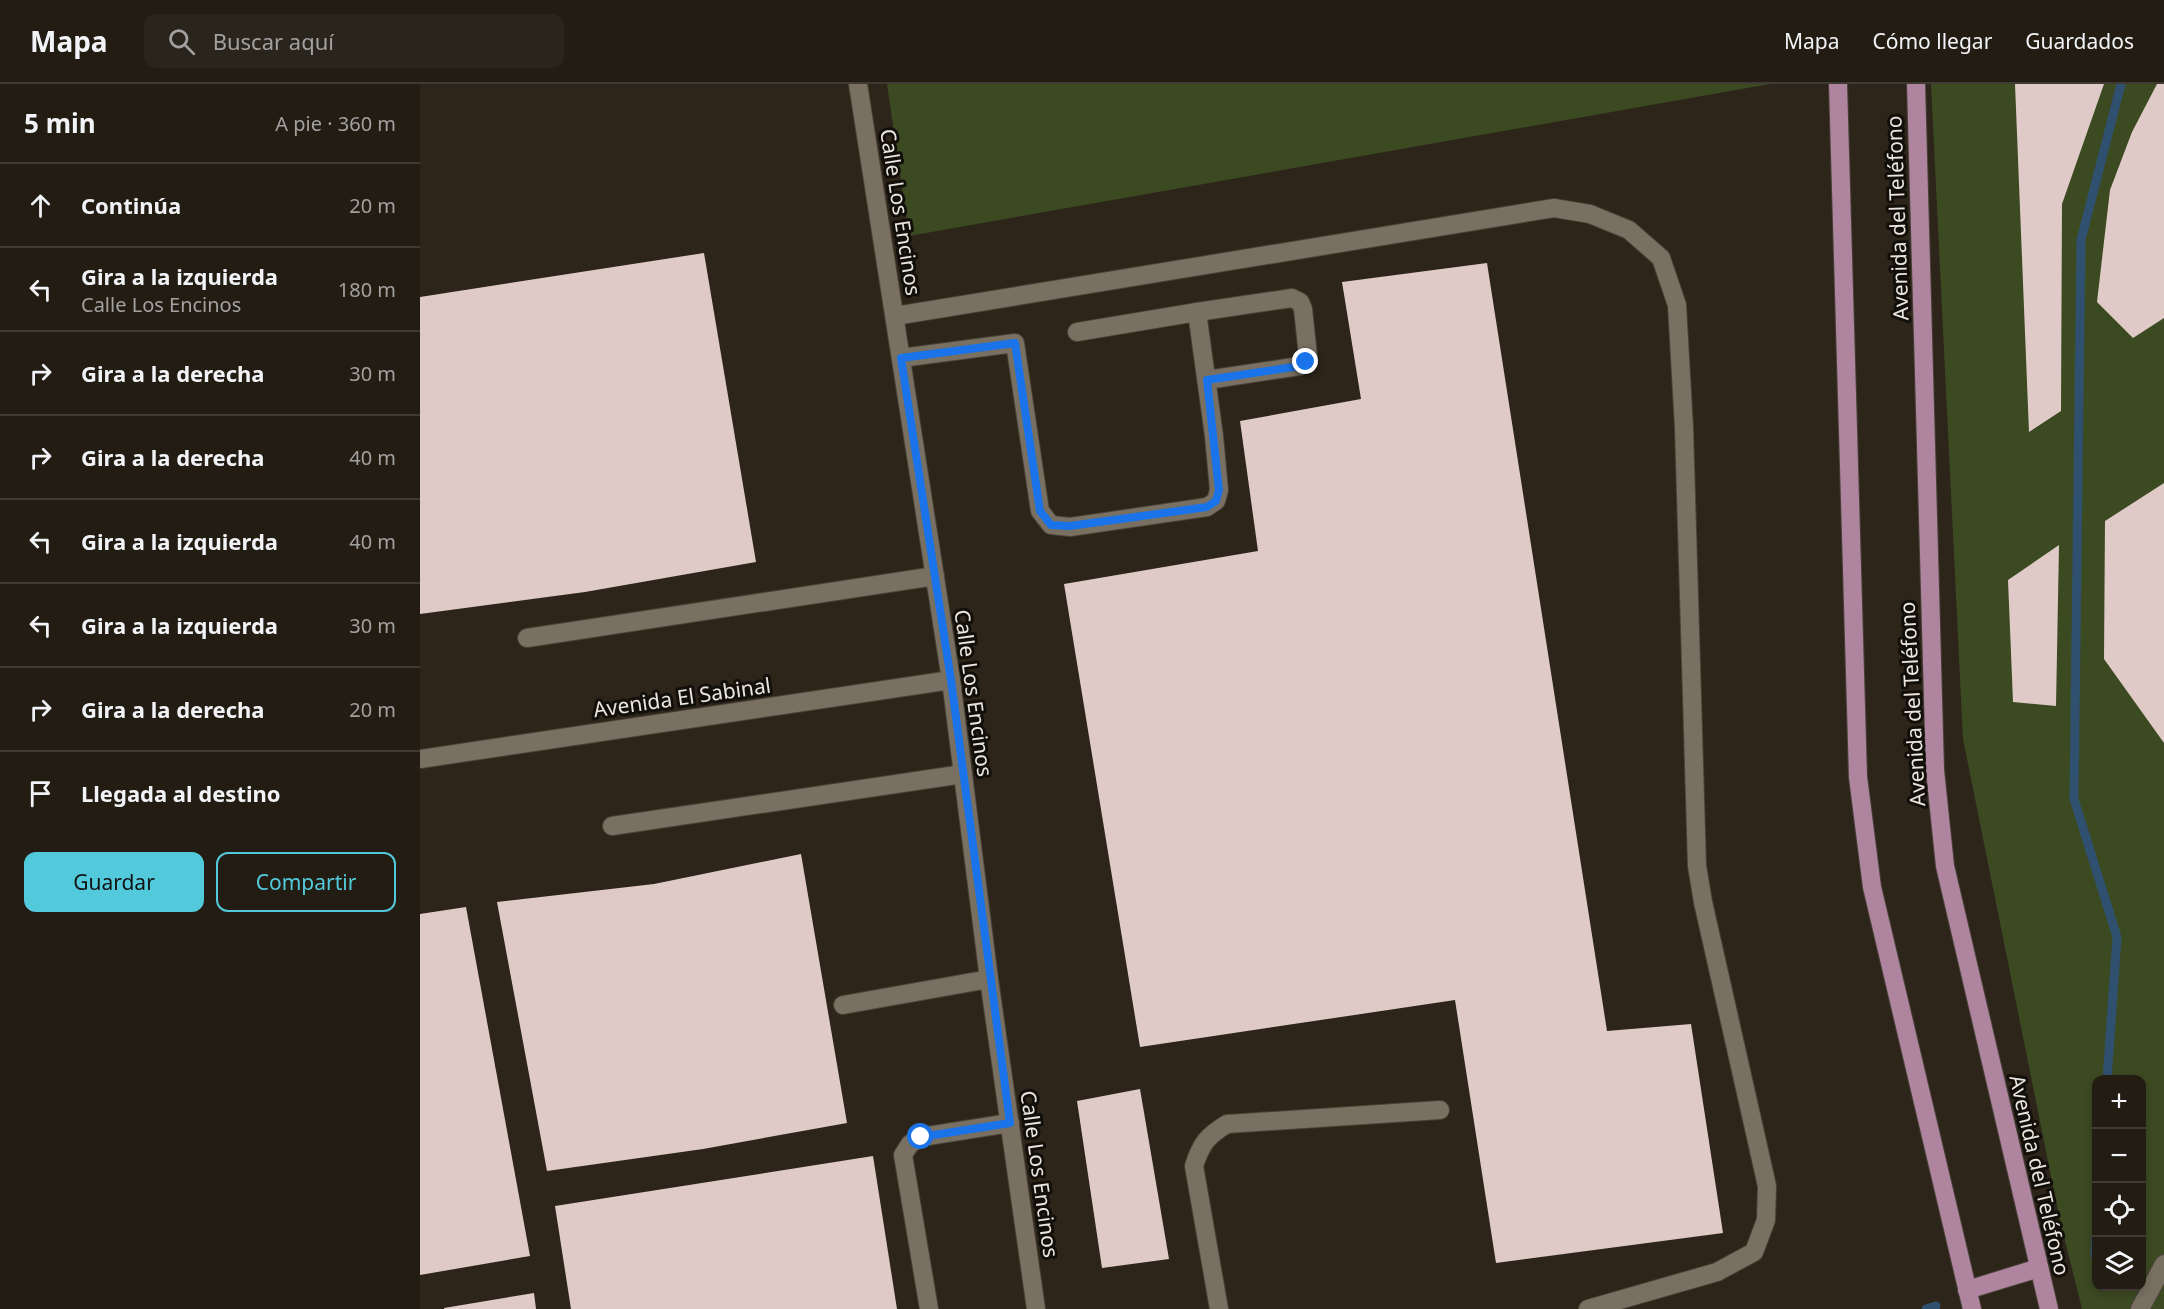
<!DOCTYPE html>
<html lang="es">
<meta charset="utf-8">
<style>
body{margin:0;font-family:"Noto Sans",sans-serif;background:#2a251c;color:#f1f3f6}
.controls{position:absolute;right:18px;bottom:18px;display:grid;overflow:hidden;border-radius:12px;box-shadow:0 3px 9px #0003}
.controls button{width:54px;height:54px;display:grid;place-items:center;padding:0;border:0;border-bottom:2px solid #3f3a33;background:#221c13;color:#f1f3f6;font:30px sans-serif}
.stop{position:absolute;width:18px;height:18px;margin:-14px;border:4px solid #1a73e8;border-radius:50%;background:#fff}
.stop.end{background:#1a73e8;border-color:#fff;box-shadow:0 2px 6px #0008}
.list{margin:0;padding:0;list-style:none}
h2{display:flex;justify-content:space-between;align-items:center;height:78px;margin:0;padding:0 24px;font-size:26px}
h2 small{font-size:20px;font-weight:400;color:#a2a1a0}
.list li{display:grid;grid-template-columns:39px 1fr auto;gap:18px;align-items:center;box-sizing:border-box;height:84px;padding:0 24px;border-top:2px solid #3f3a33}
.list b{display:block;font-size:22px;white-space:nowrap}
.list p{margin:0;font-size:20px;white-space:nowrap;color:#a2a1a0}
.list em{font-size:20px;font-style:normal;color:#a2a1a0}
.actions{display:flex;gap:12px;padding:18px 24px}
.actions a{flex:1;padding:14px 0;border:2px solid #53cadc;border-radius:12px;text-align:center;font-size:21px;color:#53cadc}
.actions .main{background:#53cadc;color:#111}
.icon{flex:none;width:33px;height:33px;fill:none;stroke:currentColor;stroke-width:2;stroke-linecap:round;stroke-linejoin:round}
.map{position:relative;flex:none;width:1744px;height:1225px;overflow:hidden}
header{display:flex;align-items:center;gap:36px;box-sizing:border-box;height:84px;padding:0 30px;background:#221c13;border-bottom:2px solid #3f3a33}
header strong{font-size:28px}
nav{display:flex;gap:33px;margin-inline-start:auto;font-size:21px}
.search{width:420px;height:54px;background:#2a251c;display:flex;align-items:center;gap:15px;box-sizing:border-box;padding:0 21px;border-radius:12px;color:#a2a1a0;font-size:22px}
main{display:flex}
aside{flex:1;background:#221c13}
.map>svg:first-child{display:block}
.green{fill:#3c4a22;fill-rule:evenodd}
.lines{fill:none;stroke-linecap:round;stroke-linejoin:round}
.stream{stroke:#30506f;stroke-width:9}
.building{fill:#dfcac7}
.minor-casing{stroke:#484238;stroke-width:20}
.major-casing{stroke:#484238;stroke-width:20}
.minor{stroke:#797062;stroke-width:18}
.major{stroke:#af849f;stroke-width:18}
.route{stroke:#1a73e8;stroke-width:8}
.labels{text-anchor:middle;dominant-baseline:central;stroke-width:6;stroke-linejoin:round;paint-order:stroke}
.street-label{font-size:21px;fill:#eae5dd;stroke:#120f0a}
</style>
<header>
<strong>Mapa</strong>
<div class="search"><svg class="icon" aria-label="search" viewBox="0 0 24 24"><circle cx="10" cy="10" r="6"/><path d="M15 15l6 6"/></svg>Buscar aquí</div>
<nav><a>Mapa</a><a>Cómo llegar</a><a>Guardados</a></nav>
</header>
<main>
<aside>
<h2>5 min<small>A pie · 360 m</small></h2>
<ul class="list">
<li><svg class="icon" aria-label="ahead" viewBox="0 0 24 24"><path d="M12 20V5M6 11l6-6 6 6"/></svg><div><b>Continúa</b></div><em>20 m</em></li>
<li><svg class="icon" aria-label="left" viewBox="0 0 24 24"><path d="M17 20v-9H6M10 6l-5 5 5 5"/></svg><div><b>Gira a la izquierda</b><p>Calle Los Encinos</p></div><em>180 m</em></li>
<li><svg class="icon" aria-label="right" viewBox="0 0 24 24"><path d="M7 20v-9h11M14 6l5 5-5 5"/></svg><div><b>Gira a la derecha</b></div><em>30 m</em></li>
<li><svg class="icon" aria-label="right" viewBox="0 0 24 24"><path d="M7 20v-9h11M14 6l5 5-5 5"/></svg><div><b>Gira a la derecha</b></div><em>40 m</em></li>
<li><svg class="icon" aria-label="left" viewBox="0 0 24 24"><path d="M17 20v-9H6M10 6l-5 5 5 5"/></svg><div><b>Gira a la izquierda</b></div><em>40 m</em></li>
<li><svg class="icon" aria-label="left" viewBox="0 0 24 24"><path d="M17 20v-9H6M10 6l-5 5 5 5"/></svg><div><b>Gira a la izquierda</b></div><em>30 m</em></li>
<li><svg class="icon" aria-label="right" viewBox="0 0 24 24"><path d="M7 20v-9h11M14 6l5 5-5 5"/></svg><div><b>Gira a la derecha</b></div><em>20 m</em></li>
<li><svg class="icon" aria-label="arrive" viewBox="0 0 24 24"><path d="M6 21V4h12l-3 4 3 4H6"/></svg><div><b>Llegada al destino</b></div></li>
</ul>
<div class="actions"><a class="main">Guardar</a><a>Compartir</a></div>
</aside>
<div class="map">
<svg width="1744" height="1225" viewBox="0 0 1744 1225">
<rect width="100%" height="100%" fill="#2d2519"/>
<!-- green -->
<g class="green">
<polygon points="467,0 1350,0 489,152"/>
<path d="M1511,0H1744V1225H1662L1640,1137L1543,655ZM1676,996H1722V1202H1676Z"/>
</g>
<g class="lines">
<!-- stream -->
<g class="stream">
<polyline points="1687,996 1697,853 1654,715 1661,156 1701,0"/>
<polyline points="1675,1171 1676,1151"/>
<polyline points="1506,1225 1516,1222"/>
</g>
</g>
<!-- building -->
<g class="building">
<polygon points="1595,0 1684,0 1642,120 1641,327 1609,348"/>
<polygon points="1737,0 1744,0 1744,234 1713,254 1677,218 1690,106 1712,48"/>
<polygon points="284,169 336,478 165,508 0,530 0,213"/>
<polygon points="1067,179 1187,947 1271,940 1303,1149 1076,1179 1035,916 720,963 644,500 838,467 820,337 941,315 922,198"/>
<polygon points="1744,399 1744,659 1684,575 1685,437"/>
<polygon points="1639,461 1636,622 1593,618 1588,496"/>
<polygon points="381,770 427,1039 283,1065 127,1087 77,818 234,800"/>
<polygon points="46,823 110,1172 0,1191 0,830"/>
<polygon points="720,1005 749,1175 682,1184 657,1017"/>
<polygon points="453,1072 477,1225 151,1225 135,1122"/>
<polygon points="114,1209 116,1225 24,1225 24,1224"/>
</g>
<g class="lines">
<!-- minor casing -->
<g class="minor-casing">
<g id="minor">
<polyline points="438,0 531,596 569,895 616,1225"/>
<polyline points="475,232 1134,124 1170,130 1209,146 1241,174 1257,221 1264,344 1277,782 1283,818 1347,1102 1346,1136 1334,1168 1297,1188 1168,1225"/>
<polyline points="657,248 777,228"/>
<polyline points="481,274 595,259 620,427 631,441 650,443 787,423 796,417 799,406 794,352 777,228 872,214 880,218 883,225 888,272 886,278 880,282 787,296"/>
<polyline points="107,554 515,492"/>
<polyline points="0,675 531,596"/>
<polyline points="192,742 543,690"/>
<polyline points="423,921 569,895"/>
<polyline points="509,1225 483,1071 490,1060 501,1053 590,1039"/>
<path d="M799,1225L774,1082C781,1060 787,1052 807,1040L1020,1026"/>
<polyline points="1720,1225 1744,1180"/>
</g>
</g>
<!-- major casing -->
<g class="major-casing">
<g id="major">
<polyline points="1418,0 1438,693 1452,803 1552,1225"/>
<polyline points="1496,0 1515,686 1525,782 1629,1225"/>
<polyline points="1547,1206 1619,1184"/>
</g>
</g>
<!-- minor -->
<use href="#minor" class="minor"/>
<!-- major -->
<use href="#major" class="major"/>
</g>
<g class="lines">
<!-- route -->
<polyline class="route" points="501,1053 590,1039 531,596 481,274 595,259 620,427 631,441 650,442 787,423 796,417 799,406 787,296 880,282 886,278"/>
</g>
<g class="labels">
<!-- street labels -->
<g class="street-label">
<text transform="translate(481 128) rotate(81)">Calle Los Encinos</text>
<text transform="translate(1477 134) rotate(-92)">Avenida del Teléfono</text>
<text transform="translate(554 609) rotate(82)">Calle Los Encinos</text>
<text transform="translate(262 613) rotate(-8)">Avenida El Sabinal</text>
<text transform="translate(1492 620) rotate(-93)">Avenida del Teléfono</text>
<text transform="translate(620 1090) rotate(82)">Calle Los Encinos</text>
<text transform="translate(1620 1091) rotate(77)">Avenida del Teléfono</text>
</g>
</g>
</svg>
<div class="controls">
<button>+</button>
<button>−</button>
<button><svg class="icon" aria-label="locate" viewBox="0 0 24 24"><circle cx="12" cy="12" r="6"/><path d="M12 2v4M12 18v4M2 12h4M18 12h4"/></svg></button>
<button><svg class="icon" aria-label="layers" viewBox="0 0 24 24"><path d="M12 4l9 5-9 5-9-5zM3 14l9 5 9-5"/></svg></button>
</div>
<div class="stop" style="left:501px;top:1053px"></div>
<div class="stop end" style="left:886px;top:278px"></div>
</div>
</main>
